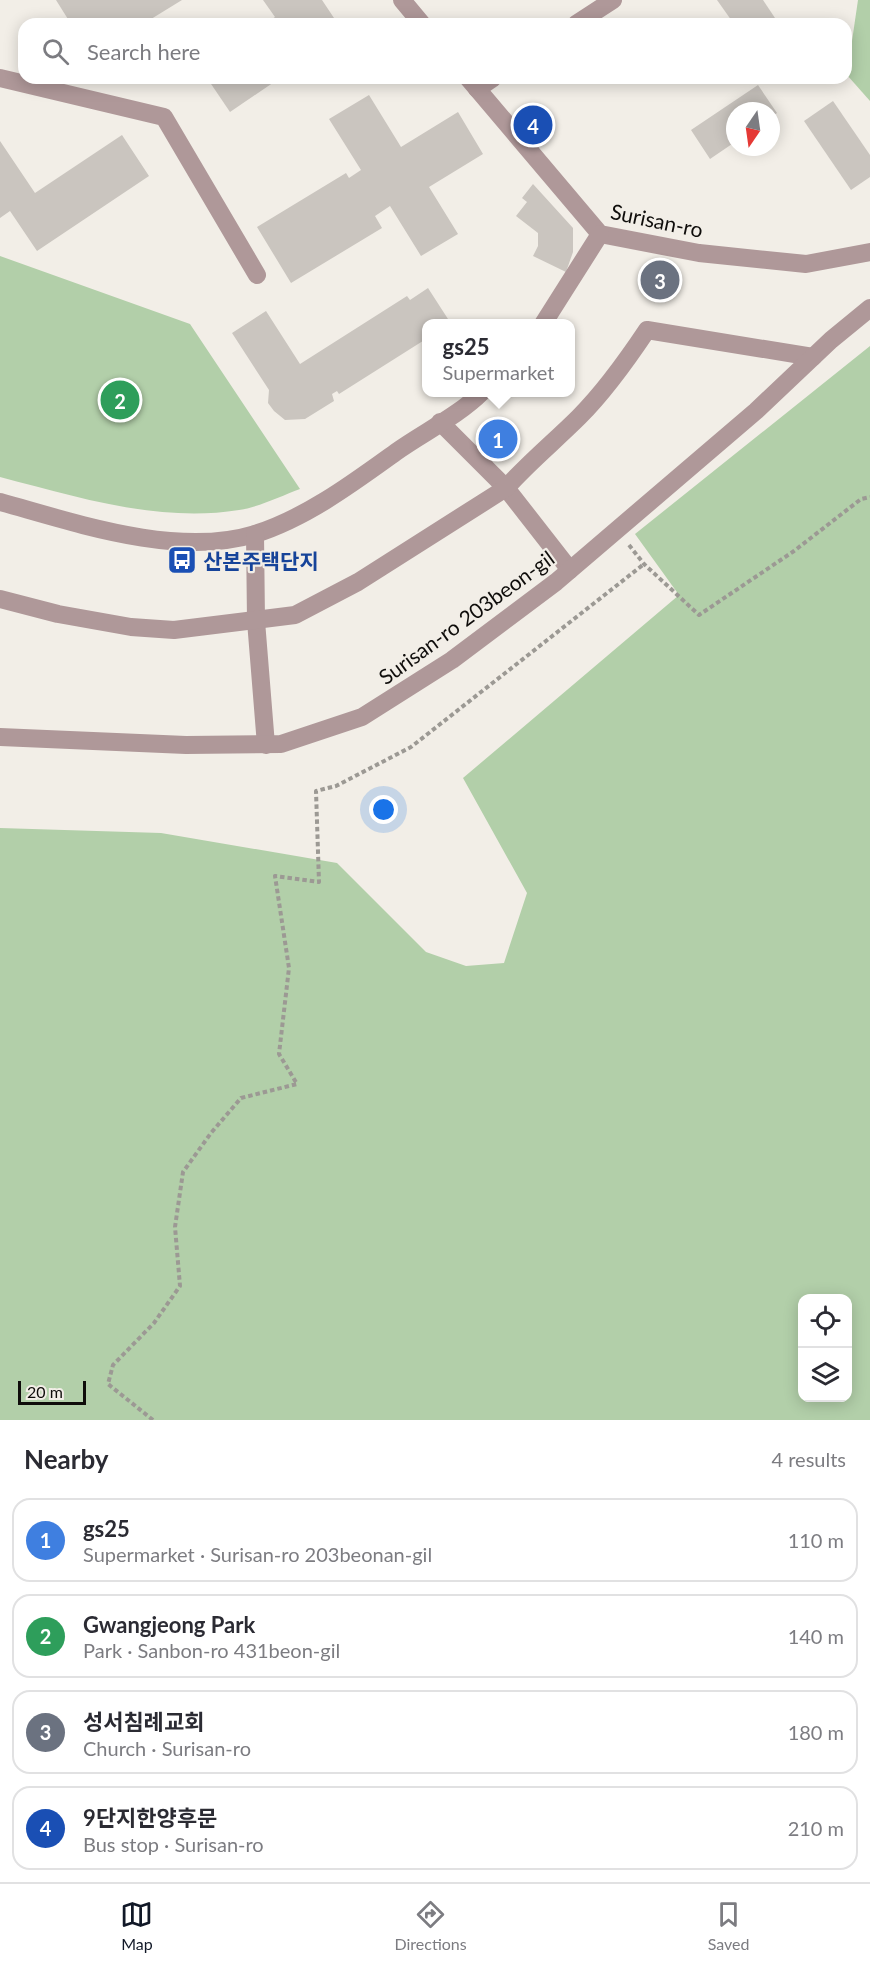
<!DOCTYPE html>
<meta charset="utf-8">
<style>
body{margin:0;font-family:Lato,"Noto Sans KR",sans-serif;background:#f7f7f7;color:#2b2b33}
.controls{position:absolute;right:18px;bottom:18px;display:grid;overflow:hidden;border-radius:12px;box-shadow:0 3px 15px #0003}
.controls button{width:54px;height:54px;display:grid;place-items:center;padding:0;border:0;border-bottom:2px solid #e1e1e2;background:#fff;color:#2b2b33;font:30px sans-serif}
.compass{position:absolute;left:726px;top:102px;width:54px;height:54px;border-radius:50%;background:#fff;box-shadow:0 3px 15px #0003;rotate:193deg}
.scale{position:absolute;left:18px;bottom:15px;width:68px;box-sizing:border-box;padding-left:6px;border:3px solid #0f0d0b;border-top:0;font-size:16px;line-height:21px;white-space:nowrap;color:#0f0d0b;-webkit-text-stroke:4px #f2eee7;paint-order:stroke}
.you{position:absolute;left:384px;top:810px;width:21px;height:21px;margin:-15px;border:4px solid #fff;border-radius:50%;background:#1a73e8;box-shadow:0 0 0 9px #1a73e833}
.badge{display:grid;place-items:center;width:39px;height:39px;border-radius:50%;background:#111827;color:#fff;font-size:20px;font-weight:700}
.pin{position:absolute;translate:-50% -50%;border:3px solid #fff;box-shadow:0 2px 6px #0006}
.popup{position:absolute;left:422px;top:319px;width:153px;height:78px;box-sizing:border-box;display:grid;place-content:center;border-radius:12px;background:#fff;filter:drop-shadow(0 2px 4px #0005);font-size:20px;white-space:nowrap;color:#7c7c81}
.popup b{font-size:22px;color:#2b2b33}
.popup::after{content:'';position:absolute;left:50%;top:100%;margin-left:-12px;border:12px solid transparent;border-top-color:#fff}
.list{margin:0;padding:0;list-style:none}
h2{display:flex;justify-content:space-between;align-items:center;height:78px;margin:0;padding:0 24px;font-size:26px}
h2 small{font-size:20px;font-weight:400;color:#7c7c81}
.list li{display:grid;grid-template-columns:39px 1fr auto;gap:18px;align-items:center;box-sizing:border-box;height:84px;margin:0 12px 12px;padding:0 12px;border:2px solid #e1e1e2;border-radius:18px}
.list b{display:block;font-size:22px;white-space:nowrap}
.list p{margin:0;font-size:20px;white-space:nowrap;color:#7c7c81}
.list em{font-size:20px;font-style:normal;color:#7c7c81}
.icon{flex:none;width:33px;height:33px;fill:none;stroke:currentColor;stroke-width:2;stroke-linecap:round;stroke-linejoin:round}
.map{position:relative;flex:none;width:870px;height:1420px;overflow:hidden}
.search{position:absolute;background:#fff;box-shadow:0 3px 15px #0003;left:18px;right:18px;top:18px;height:66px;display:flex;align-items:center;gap:15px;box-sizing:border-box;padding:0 21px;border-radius:18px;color:#7c7c81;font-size:22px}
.sheet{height:462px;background:#fff}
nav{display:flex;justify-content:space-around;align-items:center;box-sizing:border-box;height:84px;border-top:2px solid #e1e1e2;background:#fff;font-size:16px;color:#7c7c81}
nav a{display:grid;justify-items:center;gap:3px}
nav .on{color:#111827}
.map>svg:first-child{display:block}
.green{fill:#b2cfa9;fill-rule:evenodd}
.building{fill:#cac5bf}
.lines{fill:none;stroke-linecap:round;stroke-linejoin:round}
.path{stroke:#9c9994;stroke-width:4;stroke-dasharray:4.5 3;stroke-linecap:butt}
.minor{stroke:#af9899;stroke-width:18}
.labels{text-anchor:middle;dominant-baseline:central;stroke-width:4.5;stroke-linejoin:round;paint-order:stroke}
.street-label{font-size:21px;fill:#0f0d0b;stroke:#f2eee7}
.transit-label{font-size:21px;font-weight:bold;fill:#164399;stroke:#f2eee7;text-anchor:start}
</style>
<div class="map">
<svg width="870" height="1420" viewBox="0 0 870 1420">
<rect width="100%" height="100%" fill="#f2eee7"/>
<!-- green -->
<g class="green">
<polygon points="858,0 870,0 870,101 847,75"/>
<path d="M0,256L190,324L300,489C281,496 259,507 239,510C159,523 77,497 0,477Z"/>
<path d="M870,346V1420H0V828L161,833L337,863L426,952L466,966L504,963L527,893L463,778L679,595L635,534ZM802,1298H848V1398H802Z"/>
</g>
<!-- building -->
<g class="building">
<polygon points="56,0 182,0 143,24 71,24"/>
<polygon points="263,0 322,0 338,24 265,24 275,17"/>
<polygon points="717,0 763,0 779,24 734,24"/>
<polygon points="207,78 280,78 230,112"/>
<polygon points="758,85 777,113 771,117 771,111 735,111 735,142 710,159 691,130"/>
<polygon points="369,95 401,147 458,112 483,154 429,187 458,234 421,256 390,206 375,216 382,228 291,283 257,227 346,173 349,178 361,170 329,119"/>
<polygon points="833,101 870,155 870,177 851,190 804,121"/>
<polygon points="122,135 149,176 37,251 10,211 0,218 0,141 35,193"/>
<polygon points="533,184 573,228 573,252 566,272 533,256 538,246 538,233 516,216 527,202 522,198"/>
<polygon points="428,288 448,319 441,324 426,324 426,339 339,394 337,391 332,394 334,401 305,419 285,420 274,411 268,403 269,390 232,333 266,311 300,364 407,296 410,300"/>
</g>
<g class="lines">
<!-- path -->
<g class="path">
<polyline points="629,545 644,564 699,615 794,551 861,499 870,497"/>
<polyline points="153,1420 108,1384 113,1365 154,1323 180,1286 175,1227 183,1172 211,1133 241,1098 297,1084 279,1054 289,968 275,876 319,882 316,791 336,786 411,747 644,564"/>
</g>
<!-- minor -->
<g class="minor">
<polyline points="402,0 422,24"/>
<polyline points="576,24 613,0"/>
<polyline points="0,78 164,117 257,275"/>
<polyline points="468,78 600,234 699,253 806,264 870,252"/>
<polyline points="477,89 493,78"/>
<polyline points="543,324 600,234"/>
<polyline points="440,422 506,488 570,570"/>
<path d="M0,502C76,523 177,558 255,534C306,518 353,483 396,452C424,432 458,416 482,392"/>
<polyline points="255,534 256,621 266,745"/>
<path d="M0,599L58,614L131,627L174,630L295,615L358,582L506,488C529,462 555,441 579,417C605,391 627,360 647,330L813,357"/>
<polyline points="0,737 186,745 281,744 362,717 452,660 556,582 756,411 831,340 870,308"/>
</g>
</g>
<!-- icons -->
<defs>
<g id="bus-square" transform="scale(1.5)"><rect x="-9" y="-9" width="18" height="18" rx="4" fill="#1a4fb4" stroke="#f2eee7"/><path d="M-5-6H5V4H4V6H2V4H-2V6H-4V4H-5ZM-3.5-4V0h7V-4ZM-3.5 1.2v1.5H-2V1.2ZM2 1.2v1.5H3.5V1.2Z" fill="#fff"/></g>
</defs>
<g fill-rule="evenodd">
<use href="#bus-square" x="182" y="560"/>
</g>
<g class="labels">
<!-- street labels -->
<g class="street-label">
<text transform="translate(657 220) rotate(12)">Surisan-ro</text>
<text transform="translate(466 617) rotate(-36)">Surisan-ro 203beon-gil</text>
</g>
<!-- transit labels -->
<g class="transit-label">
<text x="203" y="560">산본주택단지</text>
</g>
</g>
</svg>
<div class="controls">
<button><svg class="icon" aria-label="locate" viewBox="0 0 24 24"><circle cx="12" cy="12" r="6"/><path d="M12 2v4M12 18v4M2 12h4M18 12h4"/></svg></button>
<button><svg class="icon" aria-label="layers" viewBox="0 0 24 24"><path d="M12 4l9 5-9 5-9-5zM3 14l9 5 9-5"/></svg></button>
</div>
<svg class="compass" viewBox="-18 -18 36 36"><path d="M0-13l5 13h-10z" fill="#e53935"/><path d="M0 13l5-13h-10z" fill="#7c7c81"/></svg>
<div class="scale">20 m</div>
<div class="you"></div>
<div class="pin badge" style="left:498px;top:439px;background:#3f7fe0">1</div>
<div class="popup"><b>gs25</b>Supermarket</div>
<div class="pin badge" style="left:120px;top:400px;background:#2e9e5b">2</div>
<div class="pin badge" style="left:660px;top:280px;background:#6b7280">3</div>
<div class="pin badge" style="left:533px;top:125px;background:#1a4fb4">4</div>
<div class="search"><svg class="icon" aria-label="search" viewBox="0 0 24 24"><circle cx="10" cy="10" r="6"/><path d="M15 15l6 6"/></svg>Search here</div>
</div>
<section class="sheet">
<h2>Nearby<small>4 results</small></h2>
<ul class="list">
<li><span class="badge" style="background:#3f7fe0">1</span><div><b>gs25</b><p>Supermarket · Surisan-ro 203beonan-gil</p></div><em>110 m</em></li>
<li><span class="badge" style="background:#2e9e5b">2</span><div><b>Gwangjeong Park</b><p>Park · Sanbon-ro 431beon-gil</p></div><em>140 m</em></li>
<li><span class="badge" style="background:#6b7280">3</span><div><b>성서침례교회</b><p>Church · Surisan-ro</p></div><em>180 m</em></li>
<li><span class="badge" style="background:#1a4fb4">4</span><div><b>9단지한양후문</b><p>Bus stop · Surisan-ro</p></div><em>210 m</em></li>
</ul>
</section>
<nav>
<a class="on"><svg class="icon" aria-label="map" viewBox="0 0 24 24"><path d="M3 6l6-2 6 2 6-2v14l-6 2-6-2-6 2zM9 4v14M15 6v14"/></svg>Map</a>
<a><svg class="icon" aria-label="directions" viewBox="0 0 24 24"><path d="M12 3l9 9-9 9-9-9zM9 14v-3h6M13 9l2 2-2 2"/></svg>Directions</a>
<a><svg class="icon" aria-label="saved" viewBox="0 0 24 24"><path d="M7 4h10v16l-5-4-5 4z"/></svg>Saved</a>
</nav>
